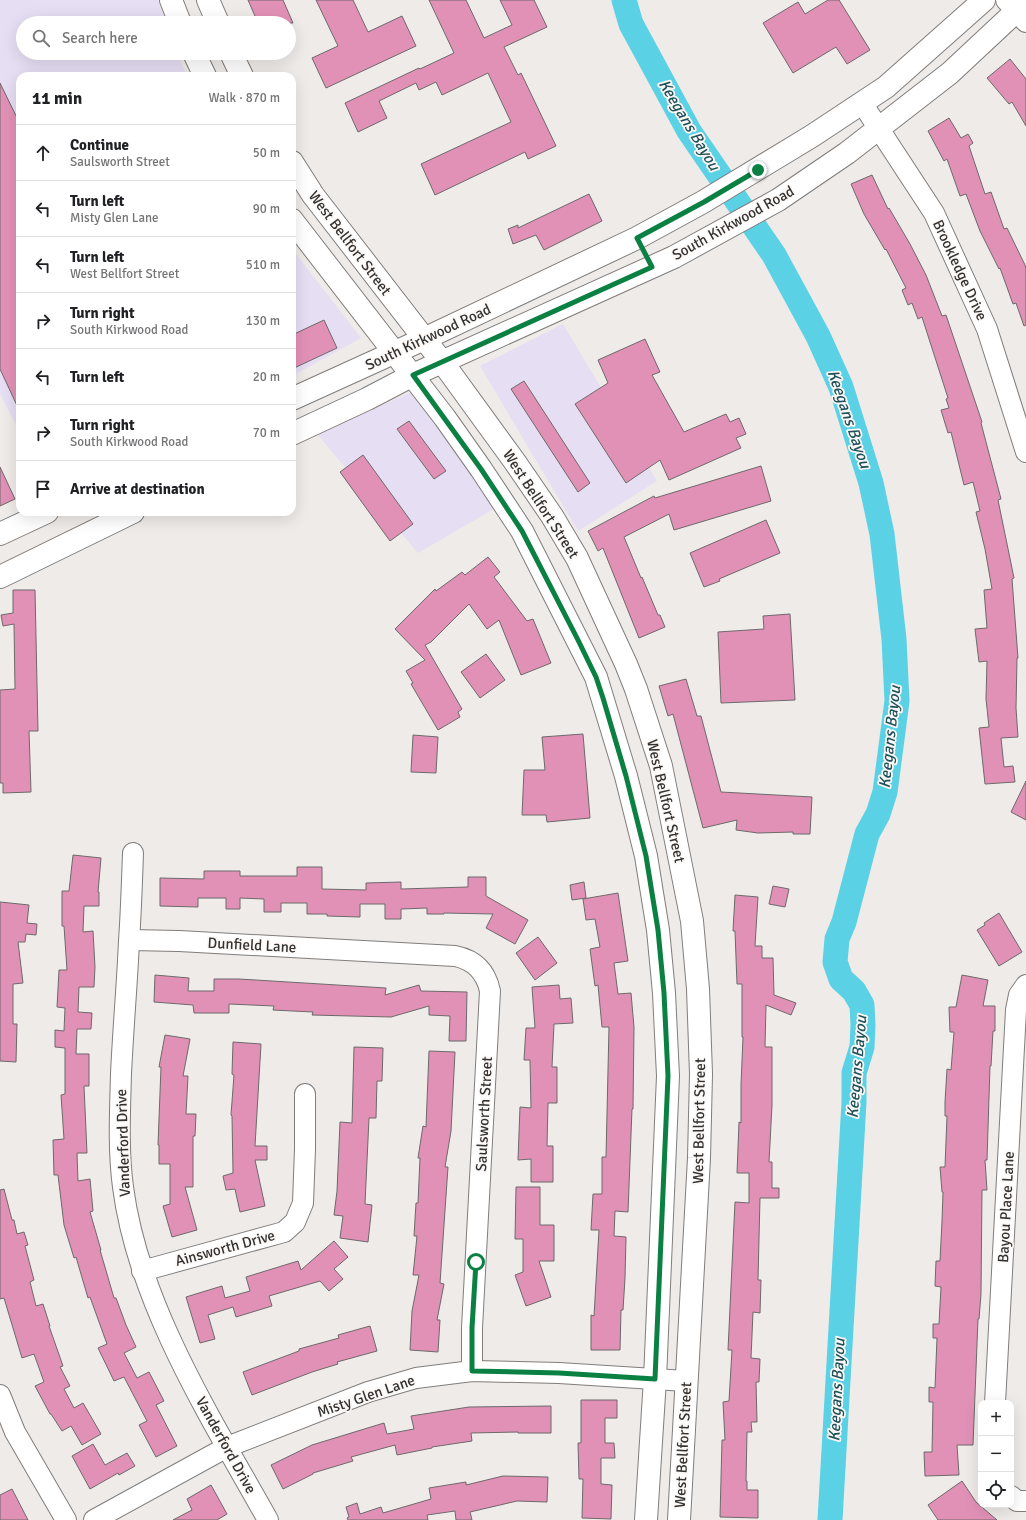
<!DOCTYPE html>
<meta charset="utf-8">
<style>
body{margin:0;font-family:Signika,sans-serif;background:#f6f6f6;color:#202124}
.controls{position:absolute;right:12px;bottom:12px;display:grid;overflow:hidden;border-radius:8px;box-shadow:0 4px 16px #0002}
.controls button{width:36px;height:36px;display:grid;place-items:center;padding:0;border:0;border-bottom:1px solid #e0e0e0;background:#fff;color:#202124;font:20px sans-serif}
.stop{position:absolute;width:12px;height:12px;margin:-9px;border:3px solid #0b8043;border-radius:50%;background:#fff}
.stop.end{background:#0b8043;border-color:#fff;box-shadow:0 1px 4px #0008}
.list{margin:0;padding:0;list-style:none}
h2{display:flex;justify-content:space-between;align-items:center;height:52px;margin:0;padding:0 16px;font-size:17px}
h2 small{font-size:13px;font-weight:400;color:#757577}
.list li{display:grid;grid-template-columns:26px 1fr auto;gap:12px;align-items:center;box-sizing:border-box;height:56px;padding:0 16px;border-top:1px solid #e0e0e0}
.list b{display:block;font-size:15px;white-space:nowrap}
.list p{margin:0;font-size:13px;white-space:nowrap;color:#757577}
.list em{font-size:13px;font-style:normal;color:#757577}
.icon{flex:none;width:22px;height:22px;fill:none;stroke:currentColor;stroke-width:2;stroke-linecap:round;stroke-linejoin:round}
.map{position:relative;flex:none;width:1026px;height:1520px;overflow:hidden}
.search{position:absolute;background:#fff;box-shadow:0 4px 16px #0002;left:16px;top:16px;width:280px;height:44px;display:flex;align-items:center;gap:10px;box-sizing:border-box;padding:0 14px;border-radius:22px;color:#757577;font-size:15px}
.panel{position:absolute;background:#fff;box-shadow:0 4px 16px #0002;left:16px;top:72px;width:280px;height:444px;border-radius:12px}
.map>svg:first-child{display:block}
.commercial{fill:#e6def3}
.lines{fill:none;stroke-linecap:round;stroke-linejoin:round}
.river{stroke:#5bd1e5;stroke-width:25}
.building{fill:#e291b6;stroke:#6d696a}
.minor-casing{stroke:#807d7b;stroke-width:22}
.major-casing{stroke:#807d7b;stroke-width:24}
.minor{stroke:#fff;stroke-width:20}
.major{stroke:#fff;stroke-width:22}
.route{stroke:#0b8043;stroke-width:5}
.labels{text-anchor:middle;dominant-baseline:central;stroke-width:3.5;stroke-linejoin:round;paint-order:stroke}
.street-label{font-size:15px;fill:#333231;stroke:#fcf8f6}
.water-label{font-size:16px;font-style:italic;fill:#1e515a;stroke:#fcf8f6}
</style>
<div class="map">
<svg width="1026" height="1520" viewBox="0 0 1026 1520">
<rect width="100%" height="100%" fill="#efebe9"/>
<!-- commercial -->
<g class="commercial">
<polygon points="0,0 158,0 166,23 23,23 23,53 177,53 187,76 20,76 20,433 0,394"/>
<polygon points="292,249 361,338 292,376"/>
<polygon points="563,324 657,481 578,531 480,366"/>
<polygon points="414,391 497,507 418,553 317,434"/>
</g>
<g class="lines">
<!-- river -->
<polyline class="river" points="624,0 631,24 689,131 774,255 818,336 841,387 871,483 882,534 894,639 897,701 885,792 878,814 867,834 844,922 837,939 835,962 841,979 854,991 862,1005 863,1025 862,1047 854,1073 854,1102 830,1520"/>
</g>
<!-- building -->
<g class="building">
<polygon points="248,0 283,0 293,23 258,23"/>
<polygon points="316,0 353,0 368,32 402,16 416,46 326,88 312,58 338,46"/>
<polygon points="429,0 466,0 484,38 512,25 500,0 534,0 547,27 504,47 518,75 521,73 556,146 528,159 525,152 435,195 421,164 511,122 488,73 442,95 436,82 419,90 416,83 379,101 387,118 358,132 345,103 419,68 420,69 454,53"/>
<polygon points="828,0 839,0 870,50 847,64 836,47 793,73 763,23 798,2 805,14"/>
<polygon points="1010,59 1026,79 1026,126 1012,102 1009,104 987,78"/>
<polygon points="0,83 20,124 20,412 0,369"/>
<polygon points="949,118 961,138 968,134 973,143 969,146 985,194 991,192 1004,229 1007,228 1025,265 1026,269 1026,325 1024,326 1016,303 1013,304 1000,268 999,269 980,231 966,194 960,196 947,159 944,161 928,131"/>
<polygon points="872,175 888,209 889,208 910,244 926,275 942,316 946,315 982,422 981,423 1001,499 998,500 1014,578 1012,579 1018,658 1017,658 1016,708 1018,737 1001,738 1004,767 1013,766 1015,782 985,784 979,728 989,727 986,699 987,661 979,662 975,629 987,628 984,590 992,589 985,549 976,512 980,511 973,482 964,485 951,432 948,433 941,410 949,408 946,399 948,398 922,317 918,319 912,303 908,305 902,290 906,288 886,249 885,250 864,214 851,184"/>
<polygon points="589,194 602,221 544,250 536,235 513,244 508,229 518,225 518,228"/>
<polygon points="324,320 337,348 292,369 292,335"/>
<polygon points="645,339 660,372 652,375 684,432 726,414 730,422 739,418 746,434 736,438 741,448 669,480 660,460 626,483 575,404 608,383 598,360"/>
<polygon points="524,381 590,483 578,492 511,389"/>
<polygon points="409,421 446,471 434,479 397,429"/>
<polygon points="363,455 413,524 390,541 340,472"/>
<polygon points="761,466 771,501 674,530 669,514 624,537 641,578 642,577 658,615 660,615 665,627 639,638 603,548 598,551 588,531 654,496 655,498"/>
<polygon points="0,467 15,499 0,506"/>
<polygon points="766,520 780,553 719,579 720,581 704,587 690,553"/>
<polygon points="488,557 500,572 494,577 527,621 533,619 551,663 521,675 499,620 487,629 469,604 431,642 425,645 462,709 458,712 460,717 438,730 411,684 413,683 406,671 425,660 395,629 435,589 436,591 462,572 465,575"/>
<polygon points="13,590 35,590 38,731 29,731 31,792 3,793 3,783 0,783 0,690 15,689 14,624 3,626 1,615 13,613"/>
<polygon points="790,614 795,700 721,703 718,632 764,629 763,616"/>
<polygon points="486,654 505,680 480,698 461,672"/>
<polygon points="686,679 697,716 701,716 721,792 812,797 810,834 793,834 793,832 758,833 736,830 737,820 703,828 673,714 668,716 659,686"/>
<polygon points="583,734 590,818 547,822 546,815 522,815 524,770 545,770 542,737"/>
<polygon points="413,735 438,737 436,773 411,772"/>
<polygon points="1026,781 1026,820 1011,812"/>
<polygon points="73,855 101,858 98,892 99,892 99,906 84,906 83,932 93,931 95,967 94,987 79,987 78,1012 92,1013 91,1029 77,1029 76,1054 89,1054 89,1086 84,1086 87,1153 77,1153 78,1181 90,1179 93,1211 90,1212 101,1250 100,1250 114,1298 116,1298 126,1325 136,1347 124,1353 137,1378 149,1372 164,1401 156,1405 177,1446 156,1457 139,1425 147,1421 124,1377 114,1381 98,1348 107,1344 90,1297 88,1298 76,1257 74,1258 64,1225 58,1175 54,1175 53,1140 64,1139 61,1095 65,1094 65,1048 55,1047 55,1030 64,1031 65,1008 57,1007 59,970 67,970 64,926 62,926 62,891 69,891"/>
<polygon points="297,867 322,867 322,889 366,890 366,883 401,882 401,889 468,887 468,877 486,877 486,896 528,920 515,944 486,928 493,914 444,913 444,914 427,914 427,908 401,909 401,919 385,919 385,904 360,904 360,917 327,916 327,914 307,914 307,903 281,903 281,912 264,912 264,899 240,898 240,909 226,909 226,898 198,898 198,907 160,906 160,878 204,879 204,871 240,871 240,876 297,876"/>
<polygon points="584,882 586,898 572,900 570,885"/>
<polygon points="773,886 789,889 785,907 769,904"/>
<polygon points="618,893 628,961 614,963 618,994 631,993 634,1027 633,1109 632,1109 628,1212 615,1211 614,1236 626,1237 625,1278 623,1310 621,1310 620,1350 591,1350 591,1315 594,1316 599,1230 591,1230 593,1194 602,1194 602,1157 606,1157 609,1027 602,1027 598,985 595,986 590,949 600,947 595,919 586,920 583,899"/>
<polygon points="735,895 758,897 755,946 762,946 762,958 773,958 774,995 796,1003 791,1015 766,1005 765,1047 772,1047 772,1105 769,1162 772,1162 772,1188 779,1188 779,1198 760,1198 758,1280 761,1280 760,1313 753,1312 751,1358 760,1359 759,1382 756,1382 757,1422 751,1422 752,1432 747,1432 746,1481 747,1481 747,1490 758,1490 758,1518 720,1517 722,1440 725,1440 723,1402 729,1401 732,1350 728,1350 735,1202 749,1203 749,1173 737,1173 739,1122 741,1123 741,1085 743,1037 742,1037 742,984 737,984 735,931 733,931"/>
<polygon points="0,902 29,905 27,923 37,924 36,935 26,934 25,942 18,942 23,983 13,984 13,1024 17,1024 16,1062 0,1061"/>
<polygon points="999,913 1022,952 999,966 977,930 985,925 984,923"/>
<polygon points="538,937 557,963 535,980 516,953"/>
<polygon points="155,975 189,978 188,991 214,991 214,979 239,979 386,988 385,995 419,985 421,991 467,992 466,1041 449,1041 450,1016 429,1015 429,1006 391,1017 312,1015 313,1012 273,1010 274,1006 229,1004 229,1013 194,1013 193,1005 154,1002"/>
<polygon points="962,975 988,980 983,1006 995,1006 995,1031 993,1031 991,1066 990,1066 987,1160 985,1160 987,1190 982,1190 981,1294 979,1319 978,1319 973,1445 957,1445 959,1475 925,1476 924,1452 932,1452 933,1402 929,1402 929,1387 935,1388 937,1338 933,1338 933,1324 939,1324 941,1287 935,1286 936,1261 940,1261 942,1221 943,1192 942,1192 940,1167 945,1167 947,1116 945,1116 945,1102 947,1069 951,1070 954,1032 950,1032 949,1007 956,1007"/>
<polygon points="559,985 560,999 571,998 573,1023 554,1024 552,1067 557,1067 557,1103 548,1103 547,1146 553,1146 553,1182 531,1182 531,1159 518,1160 520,1107 531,1108 530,1060 524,1060 526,1028 535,1028 532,987"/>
<polygon points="165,1035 190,1039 183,1076 188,1076 186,1114 196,1114 195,1136 193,1136 193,1187 185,1187 197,1230 172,1237 163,1206 170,1204 170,1164 159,1164 159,1145 158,1145 161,1067 159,1067"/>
<polygon points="233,1042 261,1044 255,1146 267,1146 267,1160 255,1160 265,1206 240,1212 235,1189 226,1190 223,1176 233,1173 232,1116 231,1115 234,1075 232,1074"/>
<polygon points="354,1047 383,1048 382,1081 377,1081 376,1118 369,1118 365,1204 372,1205 368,1242 340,1238 343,1216 334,1215 337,1191 340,1122 352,1123"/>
<polygon points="429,1051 455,1052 451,1131 445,1167 448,1167 440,1283 444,1284 437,1320 440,1320 438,1352 410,1350 412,1311 419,1275 413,1275 417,1236 414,1236 416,1203 418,1203 420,1158 418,1158 423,1126 426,1127"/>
<polygon points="516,1187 540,1187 540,1225 554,1225 554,1261 539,1261 551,1297 526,1306 515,1275 523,1272 523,1239 515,1239"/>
<polygon points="4,1189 12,1220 14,1220 17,1234 24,1232 28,1245 25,1246 34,1280 30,1282 36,1306 43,1304 50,1326 49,1326 63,1366 60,1367 70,1386 64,1389 74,1408 83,1403 101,1434 82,1445 71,1426 62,1431 51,1414 50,1414 35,1386 44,1382 34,1354 22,1358 4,1298 0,1299 0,1190"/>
<polygon points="334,1241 348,1257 334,1269 343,1279 329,1291 320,1281 269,1296 272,1306 236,1317 233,1307 208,1315 215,1339 200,1343 186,1297 222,1286 225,1298 250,1291 246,1277 298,1261 301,1270"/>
<polygon points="370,1326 377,1351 337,1362 338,1364 312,1372 252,1395 243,1372 299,1351 299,1349 339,1338 338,1335"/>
<polygon points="581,1400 617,1400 617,1418 605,1418 605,1443 614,1443 615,1458 601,1458 601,1484 612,1485 611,1519 582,1518 583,1479 579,1479 578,1443 581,1443"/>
<polygon points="551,1406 551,1433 518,1433 518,1432 471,1433 472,1441 432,1447 432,1448 397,1455 395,1445 351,1457 353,1461 313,1473 313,1474 283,1489 271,1465 312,1445 384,1423 387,1434 414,1429 411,1416 469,1407"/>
<polygon points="93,1444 105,1465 127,1453 135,1466 119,1475 118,1473 90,1489 72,1456"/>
<polygon points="503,1476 548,1477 547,1502 517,1501 470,1512 472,1520 456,1520 455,1511 427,1515 428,1520 348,1520 347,1518 349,1517 346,1507 357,1503 360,1514 381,1507 383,1513 431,1499 429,1488 466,1482 466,1485"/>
<polygon points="962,1481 976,1502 997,1520 938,1520 928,1505"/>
<polygon points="211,1485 227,1514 217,1520 173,1520 192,1510 187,1499"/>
<polygon points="12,1489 28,1520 0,1520 0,1495"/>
</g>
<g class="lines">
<!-- minor casing -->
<g class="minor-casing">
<g id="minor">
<polyline points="1006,0 1026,22"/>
<polyline points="862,103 934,213 987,329 1026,452"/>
<path d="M133,853C132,882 131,912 129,941C127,986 123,1030 121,1074C120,1112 118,1150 123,1187C138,1304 211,1418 268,1520"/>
<path d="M130,940L179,941L455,956C475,960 486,972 490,991L472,1328V1371"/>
<polyline points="142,1271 284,1232 295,1222 303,1203 305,1149 305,1094"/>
<polyline points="0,1395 15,1432 66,1520"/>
<polyline points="995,1403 1016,1010 1019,995 1026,985"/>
<polyline points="1011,1496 1017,1501 1026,1501"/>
<polyline points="94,1520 227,1447 368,1392 416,1378 472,1371 559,1373 686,1381"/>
</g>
</g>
<!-- major casing -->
<g class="major-casing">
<g id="major">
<polyline points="171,0 180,23"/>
<polyline points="208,0 218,23"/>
<polyline points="194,53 205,76"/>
<polyline points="231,53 242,76"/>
<polyline points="292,162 313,195 443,363 515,462 552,516 577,558 626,664 636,689 661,766 692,921 698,989 701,1074 699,1158 679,1520"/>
<polyline points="292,220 445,418 481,469 522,531 596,677 626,776 646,856 658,930 664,993 668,1076 655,1379 646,1520"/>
<polyline points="292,399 424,339 637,238 703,202 812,136 886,87 984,0"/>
<polyline points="292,434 367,399 413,375 674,257 778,200 847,153 950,73 1026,2"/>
<polyline points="0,534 47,512"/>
<polyline points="0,577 133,512"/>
</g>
</g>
<!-- minor -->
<use href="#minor" class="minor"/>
<!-- major -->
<use href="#major" class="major"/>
</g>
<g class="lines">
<!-- route -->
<polyline class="route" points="476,1262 472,1328 472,1371 559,1373 655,1379 668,1076 664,993 658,930 646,856 626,776 603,698 596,677 578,640 522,531 481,469 413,375 652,267 637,238 704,202 758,170"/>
</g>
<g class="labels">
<!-- street labels -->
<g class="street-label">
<text transform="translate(733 223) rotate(-29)">South Kirkwood Road</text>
<text transform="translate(350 243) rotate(53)">West Bellfort Street</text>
<text transform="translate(960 270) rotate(65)">Brookledge Drive</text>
<text transform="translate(428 337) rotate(-25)">South Kirkwood Road</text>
<text transform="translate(541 504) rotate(57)">West Bellfort Street</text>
<text transform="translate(666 801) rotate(77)">West Bellfort Street</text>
<text transform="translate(252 945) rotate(3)">Dunfield Lane</text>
<text transform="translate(484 1114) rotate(-87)">Saulsworth Street</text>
<text transform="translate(699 1121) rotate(-89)">West Bellfort Street</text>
<text transform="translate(123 1143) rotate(-92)">Vanderford Drive</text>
<text transform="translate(1006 1207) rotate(-87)">Bayou Place Lane</text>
<text transform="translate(225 1248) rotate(-15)">Ainsworth Drive</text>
<text transform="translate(366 1396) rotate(-19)">Misty Glen Lane</text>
<text transform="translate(226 1445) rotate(61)">Vanderford Drive</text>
<text transform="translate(683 1445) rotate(-87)">West Bellfort Street</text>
</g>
<!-- water labels -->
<g class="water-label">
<text transform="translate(689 125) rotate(59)">Keegans Bayou</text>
<text transform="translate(849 419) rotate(71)">Keegans Bayou</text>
<text transform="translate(890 737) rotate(-84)">Keegans Bayou</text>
<text transform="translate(857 1067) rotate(-85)">Keegans Bayou</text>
<text transform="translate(837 1390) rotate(-87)">Keegans Bayou</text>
</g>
</g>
</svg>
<div class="controls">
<button>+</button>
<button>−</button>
<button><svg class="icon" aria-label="locate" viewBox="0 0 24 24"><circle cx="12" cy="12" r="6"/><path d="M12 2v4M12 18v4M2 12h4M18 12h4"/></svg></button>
</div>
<div class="stop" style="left:476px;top:1262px"></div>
<div class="stop end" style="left:758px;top:170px"></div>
<div class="search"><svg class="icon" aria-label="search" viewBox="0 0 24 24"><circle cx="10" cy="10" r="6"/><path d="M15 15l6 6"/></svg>Search here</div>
<section class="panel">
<h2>11 min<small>Walk · 870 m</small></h2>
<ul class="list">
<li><svg class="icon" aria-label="ahead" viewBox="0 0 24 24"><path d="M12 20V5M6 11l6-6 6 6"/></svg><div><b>Continue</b><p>Saulsworth Street</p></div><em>50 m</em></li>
<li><svg class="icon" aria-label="left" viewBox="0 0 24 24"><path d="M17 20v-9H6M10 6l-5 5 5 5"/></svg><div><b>Turn left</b><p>Misty Glen Lane</p></div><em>90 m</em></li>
<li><svg class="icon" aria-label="left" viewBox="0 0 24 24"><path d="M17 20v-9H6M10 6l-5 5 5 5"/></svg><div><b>Turn left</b><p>West Bellfort Street</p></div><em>510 m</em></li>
<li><svg class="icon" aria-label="right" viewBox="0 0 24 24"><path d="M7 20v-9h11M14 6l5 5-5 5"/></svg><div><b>Turn right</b><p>South Kirkwood Road</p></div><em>130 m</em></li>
<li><svg class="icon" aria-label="left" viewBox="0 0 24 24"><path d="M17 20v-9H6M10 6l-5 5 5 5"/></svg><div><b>Turn left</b></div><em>20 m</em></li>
<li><svg class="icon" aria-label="right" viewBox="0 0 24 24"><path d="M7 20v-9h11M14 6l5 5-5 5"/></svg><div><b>Turn right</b><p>South Kirkwood Road</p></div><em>70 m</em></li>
<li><svg class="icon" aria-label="arrive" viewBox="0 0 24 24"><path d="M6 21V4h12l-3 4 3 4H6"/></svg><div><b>Arrive at destination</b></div></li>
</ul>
</section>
</div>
